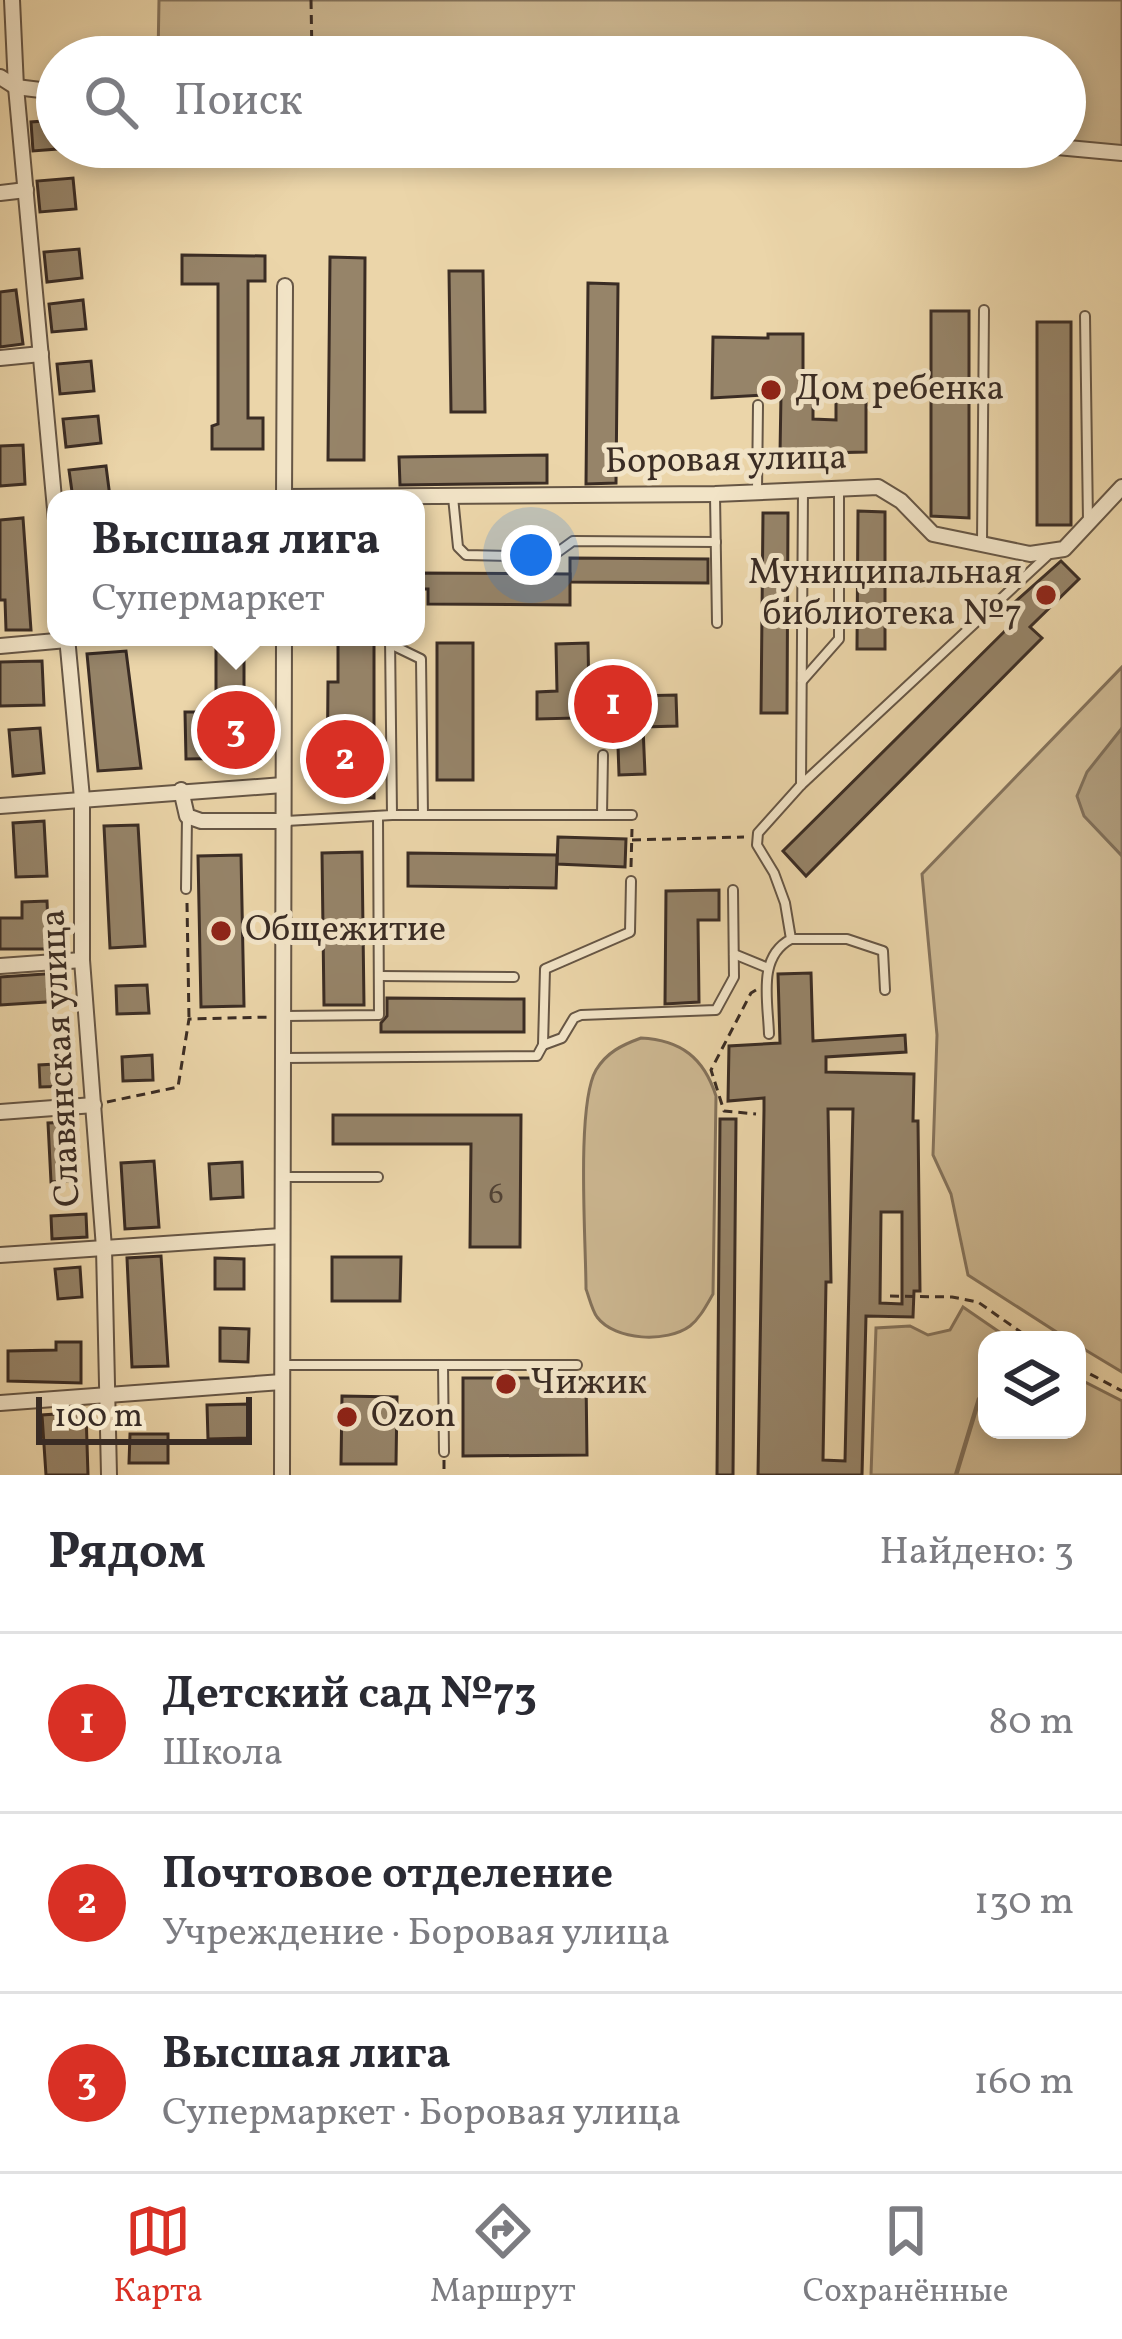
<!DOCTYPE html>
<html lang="ru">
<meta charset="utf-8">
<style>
body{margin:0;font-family:Vollkorn,serif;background:#f7f7f7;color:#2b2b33}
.controls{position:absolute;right:36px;bottom:36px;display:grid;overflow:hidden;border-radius:24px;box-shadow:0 6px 18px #0003}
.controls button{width:108px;height:108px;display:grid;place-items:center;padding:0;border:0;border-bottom:3px solid #e1e1e2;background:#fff;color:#2b2b33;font:60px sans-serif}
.scale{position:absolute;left:36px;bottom:30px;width:216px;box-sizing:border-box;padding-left:12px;border:6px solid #3a2c24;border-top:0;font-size:33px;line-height:42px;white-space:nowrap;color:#3a2c24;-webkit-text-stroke:9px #f2e4c7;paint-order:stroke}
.you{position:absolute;left:531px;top:555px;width:42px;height:42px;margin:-30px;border:9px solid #fff;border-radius:50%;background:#1a73e8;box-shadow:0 0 0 18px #1a73e833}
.badge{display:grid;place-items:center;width:78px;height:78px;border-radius:50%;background:#d93025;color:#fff;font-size:39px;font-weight:700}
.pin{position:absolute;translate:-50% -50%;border:6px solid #fff;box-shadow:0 3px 12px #0006}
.popup{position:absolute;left:47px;top:490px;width:378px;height:156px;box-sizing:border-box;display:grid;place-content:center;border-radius:24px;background:#fff;filter:drop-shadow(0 3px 9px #0005);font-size:39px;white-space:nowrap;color:#7c7c81}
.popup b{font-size:45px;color:#2b2b33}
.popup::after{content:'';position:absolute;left:50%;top:100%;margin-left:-24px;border:24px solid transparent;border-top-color:#fff}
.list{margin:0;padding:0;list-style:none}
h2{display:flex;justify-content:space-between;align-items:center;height:156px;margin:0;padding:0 48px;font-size:51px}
h2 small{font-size:39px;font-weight:400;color:#7c7c81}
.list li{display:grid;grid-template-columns:78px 1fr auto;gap:36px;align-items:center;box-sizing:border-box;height:180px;padding:0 48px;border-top:3px solid #e1e1e2}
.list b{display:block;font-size:45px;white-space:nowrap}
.list p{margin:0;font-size:39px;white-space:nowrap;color:#7c7c81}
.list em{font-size:39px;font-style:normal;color:#7c7c81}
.icon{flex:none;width:66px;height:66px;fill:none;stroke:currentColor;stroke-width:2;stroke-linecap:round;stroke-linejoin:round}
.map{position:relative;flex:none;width:1122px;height:1475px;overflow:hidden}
.search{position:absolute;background:#fff;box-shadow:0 6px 18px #0003;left:36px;right:36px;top:36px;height:132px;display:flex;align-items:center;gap:30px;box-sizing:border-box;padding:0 42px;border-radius:66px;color:#7c7c81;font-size:45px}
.sheet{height:696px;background:#fff}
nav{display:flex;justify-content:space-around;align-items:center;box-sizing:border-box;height:168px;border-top:3px solid #e1e1e2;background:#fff;font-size:33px;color:#7c7c81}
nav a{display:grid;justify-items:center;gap:6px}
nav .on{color:#d93025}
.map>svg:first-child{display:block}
.green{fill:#cdb892;stroke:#84725b;stroke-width:3}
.water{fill:#af9c7c;stroke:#806f59;stroke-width:3}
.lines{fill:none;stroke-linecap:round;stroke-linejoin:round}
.stream{stroke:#806f59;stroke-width:4.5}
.building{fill:#968469;stroke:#3a2c24;stroke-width:3;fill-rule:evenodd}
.lane-casing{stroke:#665645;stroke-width:12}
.street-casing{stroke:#665645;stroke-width:18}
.path{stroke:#3a2c24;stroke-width:3;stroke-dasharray:9 6;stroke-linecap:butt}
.lane{stroke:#f2e4c7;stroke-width:8}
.street{stroke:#f2e4c7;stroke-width:14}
.poi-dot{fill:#8f2418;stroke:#f2e4c7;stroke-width:4.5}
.labels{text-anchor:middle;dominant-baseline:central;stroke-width:10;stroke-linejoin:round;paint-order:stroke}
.number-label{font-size:30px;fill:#514235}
.poi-label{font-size:36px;fill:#3a2c24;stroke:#f2e4c7;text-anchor:start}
.street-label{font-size:36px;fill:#3a2c24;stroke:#f2e4c7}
</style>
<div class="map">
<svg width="1122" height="1475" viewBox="0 0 1122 1475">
<rect width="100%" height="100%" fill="#ebd5a9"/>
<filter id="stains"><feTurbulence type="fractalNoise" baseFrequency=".00167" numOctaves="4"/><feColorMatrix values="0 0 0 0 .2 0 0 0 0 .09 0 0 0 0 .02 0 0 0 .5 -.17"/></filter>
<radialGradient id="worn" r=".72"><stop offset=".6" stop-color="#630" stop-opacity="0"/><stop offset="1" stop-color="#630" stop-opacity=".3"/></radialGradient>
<!-- green -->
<g class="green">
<polygon points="159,0 1122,0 1122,153 1065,147 1065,57 158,57"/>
<polygon points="1122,667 1122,1372 1077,1345 1077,1340 1069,1340 968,1275 951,1194 933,1155 937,1035 922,874"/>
<path d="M641,1038C681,1040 704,1058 716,1096L713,1294C706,1306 700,1318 690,1326C667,1343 615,1341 597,1317C592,1310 589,1297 586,1289C586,1242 576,1105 596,1070C607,1052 622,1045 641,1038Z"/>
<polygon points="963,1307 1011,1340 987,1340 987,1430 1077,1430 1077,1378 1122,1401 1122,1475 871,1475 876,1328 910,1326 928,1335 950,1330"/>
</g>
<!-- water -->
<polygon class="water" points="1122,728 1122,856 1084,816 1077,796 1087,772"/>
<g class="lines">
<!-- stream -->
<polyline class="stream" points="956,1475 979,1399"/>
</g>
<!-- building -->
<g class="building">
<polygon points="57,120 57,149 33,151 31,122"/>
<polygon points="73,178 76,209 40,212 37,181"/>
<polygon points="79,249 82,278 47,282 44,252"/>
<polygon points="182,255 265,256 265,281 248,281 248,418 263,418 263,449 212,449 212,426 218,424 218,284 182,284"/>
<polygon points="330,257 365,258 364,460 328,460"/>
<polygon points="449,271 483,271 485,412 451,412"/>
<polygon points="588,283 618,284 616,483 586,484"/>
<polygon points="16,290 23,344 0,347 0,292"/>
<polygon points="83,300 86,329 52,332 49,304"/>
<polygon points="931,311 969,311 969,518 931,516"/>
<rect x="1037" y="322" width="34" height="203"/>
<polygon points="768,334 803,334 803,388 813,388 813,419 836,420 836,396 866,396 866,452 780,454 781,394 712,398 713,337 768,338"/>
<polygon points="91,361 94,391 60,394 57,364"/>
<polygon points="98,416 101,443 66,447 63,419"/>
<polygon points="23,445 25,484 0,486 0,446"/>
<polygon points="547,455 547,483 400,485 399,457"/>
<polygon points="106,466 110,497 73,499 69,470"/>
<polygon points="858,511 885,512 885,649 857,649"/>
<polygon points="763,513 788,513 787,713 761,713"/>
<polygon points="23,518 31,630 6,630 5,600 0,600 0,520"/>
<polygon points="570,558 708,559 708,583 570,582"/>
<polygon points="1061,561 1079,579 1030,627 1042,638 806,876 783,851 1017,619 1007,609"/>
<polygon points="416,573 570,574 570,605 428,604 428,589 416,589"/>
<polygon points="216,637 244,637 244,717 255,717 255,758 186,759 185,712 216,712"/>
<polygon points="338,637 374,637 374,798 327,796 328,682 338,682"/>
<rect x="437" y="643" width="36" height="137"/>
<polygon points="588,643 589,697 676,695 677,726 643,727 645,774 619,775 617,717 537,719 537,692 557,691 556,644"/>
<polygon points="126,651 141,768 98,771 87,654"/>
<polygon points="42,661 44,705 0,706 0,662"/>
<polygon points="40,728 44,773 13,776 9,730"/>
<polygon points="44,821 47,876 16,877 13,823"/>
<polygon points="138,825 145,946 110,948 104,826"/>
<polygon points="558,837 626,839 625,867 557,864"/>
<polygon points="362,852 364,1005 324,1005 322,853"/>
<polygon points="408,853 557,855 556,888 408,886"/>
<polygon points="241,855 244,1006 201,1007 198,856"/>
<polygon points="719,890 719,920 698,920 699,1002 665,1004 666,891"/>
<polygon points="47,901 49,949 0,949 0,918 22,918 22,902"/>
<polygon points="59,973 61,1001 0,1005 0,977"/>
<path d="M811,973L813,1041L905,1035L906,1052L826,1057V1072L914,1074L913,1121H918L920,1291H914L913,1317L866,1316L862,1475H758L764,1110V1098L728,1101L729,1046L780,1043L778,974ZM828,1109H853L845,1461L823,1460L826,1282H831ZM881,1212H902V1304L880,1303Z"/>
<polygon points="147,985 149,1013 117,1014 116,986"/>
<polygon points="387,998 524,999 524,1032 381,1032 381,1023 387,1016"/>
<polygon points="152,1055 153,1080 123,1081 122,1057"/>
<polygon points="73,1063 74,1086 40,1087 39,1065"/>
<polygon points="333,1115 521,1115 520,1247 470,1247 471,1144 333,1144"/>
<polygon points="720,1119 736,1119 733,1475 717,1475"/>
<polygon points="72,1122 78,1180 51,1182 48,1123"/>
<polygon points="154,1161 159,1227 125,1229 121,1163"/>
<polygon points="242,1162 243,1197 211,1199 209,1164"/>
<polygon points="86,1214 87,1237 52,1239 51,1216"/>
<polygon points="161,1256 168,1366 132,1367 127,1258"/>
<polygon points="332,1257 401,1257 400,1301 332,1301"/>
<polygon points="215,1258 244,1259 244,1289 215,1289"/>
<polygon points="80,1267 82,1297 58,1299 55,1269"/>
<polygon points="220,1328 249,1329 248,1362 220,1361"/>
<polygon points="56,1342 81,1342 81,1383 8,1381 8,1351 56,1350"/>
<polygon points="463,1378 586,1378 587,1455 463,1456"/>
<polygon points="342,1396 397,1397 396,1464 341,1464"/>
<polygon points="248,1404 249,1438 208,1439 207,1405"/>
<polygon points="86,1412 88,1475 46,1475 42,1415"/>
<polygon points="130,1434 168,1434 168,1463 129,1463"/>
</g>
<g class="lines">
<!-- lane casing -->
<g class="lane-casing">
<g id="lane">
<polyline points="1085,316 1088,521"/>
<polyline points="757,491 758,405"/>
<polyline points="715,495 717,623"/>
<polyline points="453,497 458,547 466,555 551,557 573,541 716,542"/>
<polyline points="982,542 984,310"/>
<polyline points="390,644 421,659 423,815"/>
<polyline points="802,681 839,639 839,490"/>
<polyline points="801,785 803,491"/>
<polyline points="392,815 632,815"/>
<polyline points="602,815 603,755"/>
<polyline points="286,821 392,815 390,637"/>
<polyline points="186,889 187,817"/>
<polyline points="791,939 847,939 883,951 885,990"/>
<polyline points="734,954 768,968"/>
<polyline points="379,976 514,977"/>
<polyline points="285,1016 379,1015 378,816"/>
<path d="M769,1034C768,1000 757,957 791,939L785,903L774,873L757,845L758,833L801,785L1047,556"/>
<polyline points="543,1045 562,1038 574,1018 581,1015 716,1010 734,977 733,890"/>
<polyline points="284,1058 537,1056 543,1045 545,969 630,932 631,881"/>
<polyline points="284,1177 378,1177"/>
<polyline points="282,1365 443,1365 444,1452"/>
<polyline points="443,1365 577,1365"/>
</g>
</g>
<!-- street casing -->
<g class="street-casing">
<g id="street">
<polyline points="12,0 16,87 56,520"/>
<polyline points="0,77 16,87 57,92"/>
<polyline points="1057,147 1122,153"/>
<polyline points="0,193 26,190"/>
<polyline points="0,358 41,354"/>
<polyline points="284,497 715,494 878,487 901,501 933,534 1030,554 1064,549 1122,487"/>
<polyline points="284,499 285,286"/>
<polyline points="67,637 82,798 82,960 104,1248 109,1475"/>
<polyline points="0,646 67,640"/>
<polyline points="181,790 187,816 201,821 285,821"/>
<polyline points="0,806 283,785"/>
<polyline points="0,966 82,960"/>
<polyline points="0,1112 94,1105"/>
<polyline points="0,1255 282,1236"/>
<polyline points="0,1403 282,1382"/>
<polyline points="282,1475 284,637"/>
</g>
</g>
<!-- path -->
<g class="path">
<polyline points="311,0 312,57"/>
<polyline points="632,840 744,837"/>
<polyline points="631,867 632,829"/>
<polyline points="187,903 189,1019"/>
<polyline points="756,990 751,993 711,1070 724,1111 756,1114"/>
<polyline points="107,1102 178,1087 189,1019 272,1017"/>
<polyline points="890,1296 952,1297 978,1302 1032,1340"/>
<polyline points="1077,1367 1122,1391"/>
<polyline points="444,1460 444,1475"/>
</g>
<!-- lane -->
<use href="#lane" class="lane"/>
<!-- street -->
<use href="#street" class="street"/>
</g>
<!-- markers -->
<g class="poi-dot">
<circle cx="771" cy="390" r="12"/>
<circle cx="1046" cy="595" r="12"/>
<circle cx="221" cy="931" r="12"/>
<circle cx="506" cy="1384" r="12"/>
<circle cx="347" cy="1417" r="12"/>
</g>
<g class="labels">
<!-- number labels -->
<g class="number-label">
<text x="496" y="1195">6</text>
</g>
<!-- poi labels -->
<g class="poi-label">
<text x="795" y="390">Дом ребенка</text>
<text x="1022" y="574" text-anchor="end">Муниципальная<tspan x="1022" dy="41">библиотека №7</tspan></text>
<text x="245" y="931">Общежитие</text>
<text x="530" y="1384">Чижик</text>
<text x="371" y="1417">Ozon</text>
</g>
<!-- street labels -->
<g class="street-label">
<text transform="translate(726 461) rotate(-1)">Боровая улица</text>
<text transform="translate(62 1058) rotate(-93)">Славянская улица</text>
</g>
</g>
<rect width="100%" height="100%" filter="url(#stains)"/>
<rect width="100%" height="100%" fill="url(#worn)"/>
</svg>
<div class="controls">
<button><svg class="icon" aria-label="layers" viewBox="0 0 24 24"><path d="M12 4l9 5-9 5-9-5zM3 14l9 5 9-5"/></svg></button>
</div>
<div class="scale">100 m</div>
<div class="you"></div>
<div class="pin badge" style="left:613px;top:704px">1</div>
<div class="pin badge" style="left:345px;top:759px">2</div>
<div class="pin badge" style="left:236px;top:730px">3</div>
<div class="popup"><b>Высшая лига</b>Супермаркет</div>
<div class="search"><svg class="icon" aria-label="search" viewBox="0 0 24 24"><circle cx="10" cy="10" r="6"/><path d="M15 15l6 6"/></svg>Поиск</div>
</div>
<section class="sheet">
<h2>Рядом<small>Найдено: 3</small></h2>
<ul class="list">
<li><span class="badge">1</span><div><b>Детский сад №73</b><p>Школа</p></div><em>80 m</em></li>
<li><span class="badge">2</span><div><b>Почтовое отделение</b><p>Учреждение · Боровая улица</p></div><em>130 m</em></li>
<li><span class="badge">3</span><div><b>Высшая лига</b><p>Супермаркет · Боровая улица</p></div><em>160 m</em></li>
</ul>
</section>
<nav>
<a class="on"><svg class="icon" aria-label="map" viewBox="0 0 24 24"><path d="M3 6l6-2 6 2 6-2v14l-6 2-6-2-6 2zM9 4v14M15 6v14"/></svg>Карта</a>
<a><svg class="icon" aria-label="directions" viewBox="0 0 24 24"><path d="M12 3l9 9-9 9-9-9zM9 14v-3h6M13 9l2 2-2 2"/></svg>Маршрут</a>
<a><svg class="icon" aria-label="saved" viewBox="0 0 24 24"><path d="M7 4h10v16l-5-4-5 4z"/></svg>Сохранённые</a>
</nav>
